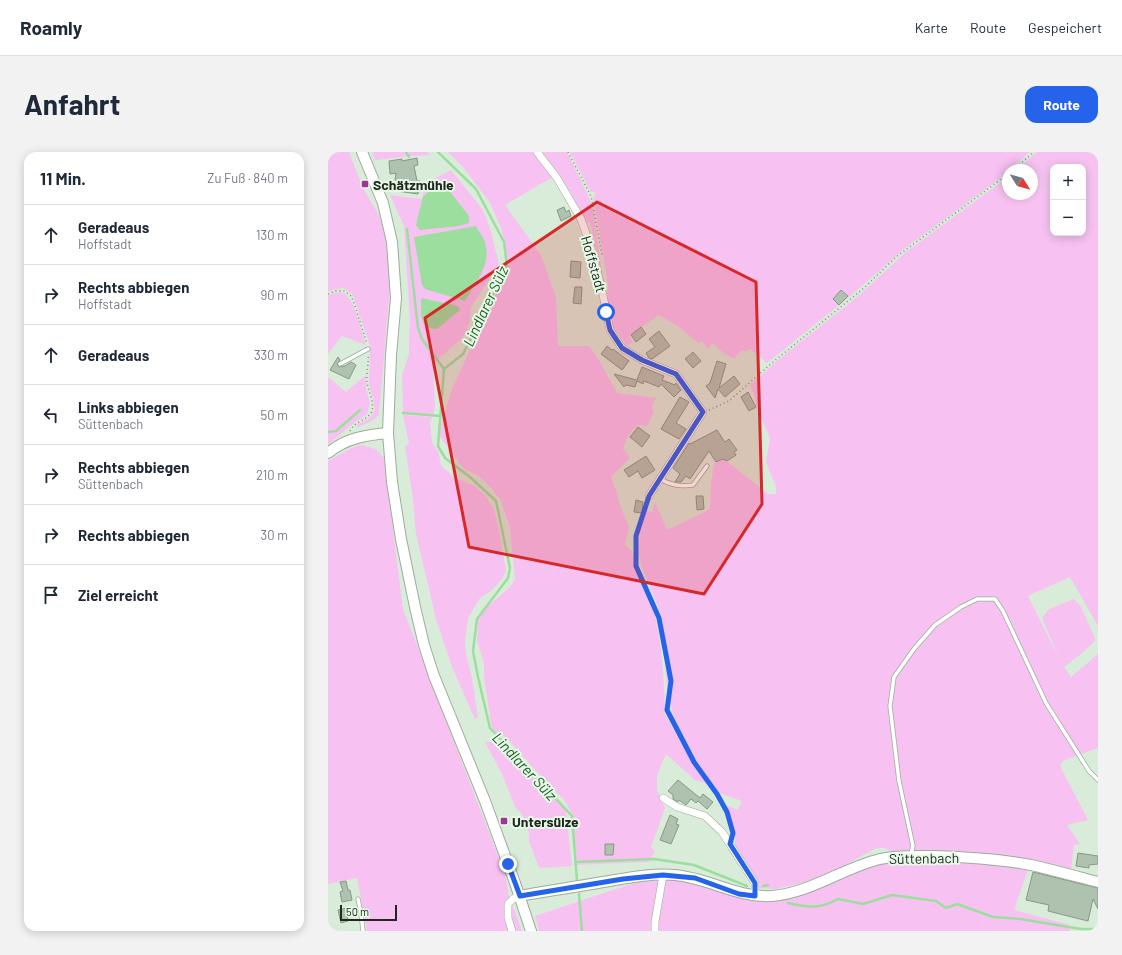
<!DOCTYPE html>
<html lang="de">
<meta charset="utf-8">
<style>
body{margin:0;font-family:Barlow,sans-serif;background:#f2f2f3;color:#1f2937}
.controls{position:absolute;right:12px;top:12px;display:grid;overflow:hidden;border-radius:8px;box-shadow:0 2px 10px #0003}
.controls button{width:36px;height:36px;display:grid;place-items:center;padding:0;border:0;border-bottom:1px solid #e0e1e3;background:#fff;color:#1f2937;font:20px sans-serif}
.compass{position:absolute;left:674px;top:12px;width:36px;height:36px;border-radius:50%;background:#fff;box-shadow:0 2px 10px #0003;rotate:127deg}
.scale{position:absolute;left:12px;bottom:10px;width:57px;box-sizing:border-box;padding-left:4px;border:2px solid #202720;border-top:0;font-size:11px;line-height:14px;white-space:nowrap;color:#202720;-webkit-text-stroke:3px #e6f9e6;paint-order:stroke}
.stop{position:absolute;width:12px;height:12px;margin:-9px;border:3px solid #2563eb;border-radius:50%;background:#fff}
.stop.end{background:#2563eb;border-color:#fff;box-shadow:0 1px 4px #0008}
.list{margin:0;padding:0;list-style:none}
h2{display:flex;justify-content:space-between;align-items:center;height:52px;margin:0;padding:0 16px;font-size:17px}
h2 small{font-size:13px;font-weight:400;color:#747a83}
.list li{display:grid;grid-template-columns:26px 1fr auto;gap:12px;align-items:center;box-sizing:border-box;height:60px;padding:0 16px;border-top:1px solid #e0e1e3}
.list b{display:block;font-size:15px;white-space:nowrap}
.list p{margin:0;font-size:13px;white-space:nowrap;color:#747a83}
.list em{font-size:13px;font-style:normal;color:#747a83}
.icon{flex:none;width:22px;height:22px;fill:none;stroke:currentColor;stroke-width:2;stroke-linecap:round;stroke-linejoin:round}
.map{position:relative;flex:none;width:770px;height:779px;overflow:hidden;border-radius:12px}
header{display:flex;align-items:center;gap:24px;box-sizing:border-box;height:56px;padding:0 20px;background:#fff;border-bottom:1px solid #e0e1e3}
header strong{font-size:19px}
nav{display:flex;gap:22px;margin-inline-start:auto;font-size:14px}
.intro{display:flex;align-items:center;justify-content:space-between;box-sizing:border-box;height:96px;padding:0 24px}
h1{margin:0;font-size:28px}
.button{padding:10px 18px;border-radius:12px;background:#2563eb;color:#fff;font-size:14px;font-weight:700}
main{display:flex;gap:24px;padding:0 24px}
aside{flex:1;background:#fff;border-radius:12px;box-shadow:0 2px 10px #0003}
.map>svg:first-child{display:block}
.green{fill:#f7c2f1;fill-rule:evenodd}
.water{fill:#9cde9e}
.lines{fill:none;stroke-linecap:round;stroke-linejoin:round}
.stream{stroke:#9cde9e;stroke-width:2.5}
.building{fill:#afc1af;stroke:#879887}
.lane-casing{stroke:#9bad9b;stroke-width:5}
.street-casing{stroke:#9bad9b;stroke-width:8}
.secondary-casing{stroke:#9bad9b;stroke-width:12}
.path{stroke:#818e81;stroke-width:1.5;stroke-dasharray:1 3;stroke-linecap:butt}
.lane{stroke:#fff;stroke-width:3.5}
.street{stroke:#fff;stroke-width:7}
.secondary{stroke:#fff;stroke-width:10}
.route{stroke:#2563eb;stroke-width:5}
.marked{fill:#d62828;fill-opacity:0.2;stroke:#d62828;stroke-width:3;stroke-linejoin:round}
.poi-dot{fill:#9d3496;stroke:#e6f9e6;stroke-width:1.5}
.labels{text-anchor:middle;dominant-baseline:central;stroke-width:4;stroke-linejoin:round;paint-order:stroke}
.poi-label{font-size:14px;font-weight:bold;fill:#202720;stroke:#e6f9e6;text-anchor:start}
.street-label{font-size:14px;fill:#202720;stroke:#e6f9e6}
.water-label{font-size:15px;font-style:italic;fill:#1b5d23;stroke:#e6f9e6}
</style>
<header>
<strong>Roamly</strong>
<nav><a>Karte</a><a>Route</a><a>Gespeichert</a></nav>
</header>
<div class="intro"><h1>Anfahrt</h1><a class="button">Route</a></div>
<main>
<aside>
<h2>11 Min.<small>Zu Fuß · 840 m</small></h2>
<ul class="list">
<li><svg class="icon" aria-label="ahead" viewBox="0 0 24 24"><path d="M12 20V5M6 11l6-6 6 6"/></svg><div><b>Geradeaus</b><p>Hoffstadt</p></div><em>130 m</em></li>
<li><svg class="icon" aria-label="right" viewBox="0 0 24 24"><path d="M7 20v-9h11M14 6l5 5-5 5"/></svg><div><b>Rechts abbiegen</b><p>Hoffstadt</p></div><em>90 m</em></li>
<li><svg class="icon" aria-label="ahead" viewBox="0 0 24 24"><path d="M12 20V5M6 11l6-6 6 6"/></svg><div><b>Geradeaus</b></div><em>330 m</em></li>
<li><svg class="icon" aria-label="left" viewBox="0 0 24 24"><path d="M17 20v-9H6M10 6l-5 5 5 5"/></svg><div><b>Links abbiegen</b><p>Süttenbach</p></div><em>50 m</em></li>
<li><svg class="icon" aria-label="right" viewBox="0 0 24 24"><path d="M7 20v-9h11M14 6l5 5-5 5"/></svg><div><b>Rechts abbiegen</b><p>Süttenbach</p></div><em>210 m</em></li>
<li><svg class="icon" aria-label="right" viewBox="0 0 24 24"><path d="M7 20v-9h11M14 6l5 5-5 5"/></svg><div><b>Rechts abbiegen</b></div><em>30 m</em></li>
<li><svg class="icon" aria-label="arrive" viewBox="0 0 24 24"><path d="M6 21V4h12l-3 4 3 4H6"/></svg><div><b>Ziel erreicht</b></div></li>
</ul>
</aside>
<div class="map">
<svg width="770" height="779" viewBox="0 0 770 779">
<rect width="100%" height="100%" fill="#d9ecd9"/>
<!-- green -->
<g class="green">
<polygon points="0,0 21,0 35,36 55,70 63,123 51,263 44,269 28,276 30,272 42,266 47,257 41,231 42,194 26,147 24,142 15,136 0,139"/>
<polygon points="44,0 99,0 103,3 83,4 47,8"/>
<path d="M120,0H239L259,41L265,56L277,141L268,105L269,100L262,71L257,70L243,41L230,22L177,53L213,103L228,145L230,194H261L270,206L289,241L330,246C325,249 322,254 326,260L319,274L310,273L300,283L295,297L302,306L283,325L289,341L292,354L301,375L297,393L304,399C307,423 321,441 327,464C334,492 335,521 337,550H336L338,556L336,560L362,607L380,632L367,628L338,602L329,623V638L337,656L323,695L327,699L321,710L249,713L245,664L237,649L207,618L179,586L164,578L156,525V510L149,489L150,467L161,453L182,435L187,427L182,376L173,349L163,336L152,325L135,316L110,282L124,237L181,112L173,76L162,51L135,15Z"/>
<polygon points="242,0 702,0 674,25 576,97 525,142 439,211 422,197 420,199 413,199 406,207 394,200 385,191 380,197 374,189 370,191 351,175 331,163 301,184 305,190 299,194 286,176 278,159 280,135 276,108 265,45 267,44 267,40 263,40"/>
<path d="M709,0H770V474L742,425L700,444L731,506L714,466L721,457L746,447L753,455L768,488L753,502L736,515L743,525L770,502V596L735,609L732,614L760,668L739,673L752,692L746,693L743,718L562,700L558,696H548L512,716L482,729L447,737L431,736L407,694V680L397,653L410,658L414,649L391,641L366,605L357,589L345,563L342,551L340,550L334,465L313,413L310,397L312,375L318,358L324,360L327,350L339,378L379,359L382,356L383,331L386,312L396,307L440,342H448V335L438,310L442,286L432,263L426,243L422,233L450,208L529,145L578,100L680,25V42H704V18H688ZM725,15H755V81H725Z"/>
<polygon points="123,18 155,58 163,79 171,112 143,155 142,168 138,180 135,185 105,212 107,255 105,263 75,260 74,223 81,202 81,190 82,168 76,74 62,43 94,47 97,32"/>
<path d="M12,140C15,141 18,142 20,145C28,154 34,181 38,193L14,184L0,202V143Z"/>
<polygon points="38,223 38,236 42,251 39,262 22,274 0,293 0,225 18,240"/>
<polygon points="75,263 104,265 102,271 104,290 111,302 113,314 127,326 145,333 157,343 166,357 171,378 178,419 174,427 163,439 152,446 140,466 137,490 138,502 144,526 150,566 147,567 124,515 108,467 88,382 85,347 77,294 81,292"/>
<polygon points="33,293 48,297 56,306 75,457 177,722 181,743 194,779 37,779 39,778 29,726 0,732 0,309 23,296"/>
<polygon points="175,589 234,653 238,659 244,714 211,716 201,689 201,682 198,671 193,661 187,655 174,622 157,590"/>
<polygon points="583,704 701,715 686,758 742,773 742,779 211,779 207,764 309,730 359,728 437,747 528,719"/>
</g>
<!-- water -->
<g class="water">
<polygon points="116,32 141,64 141,71 131,74 92,78 88,73 95,45 105,35"/>
<path d="M148,74C151,80 157,87 158,94C162,113 147,133 137,149L97,137L94,133L86,85Z"/>
<path d="M93,146L130,154L132,158L109,177C89,176 94,162 93,146Z"/>
</g>
<g class="lines">
<!-- stream -->
<g class="stream">
<polyline points="78,0 81,5"/>
<polyline points="110,0 148,37 176,90 179,114 135,202 116,217 110,294 117,306 142,325 168,349 182,416 180,426 149,467 145,499 150,525 162,576 244,664 249,729"/>
<polyline points="79,77 90,176 94,187 116,217"/>
<polyline points="75,261 112,264"/>
<polyline points="0,280 8,279 32,258"/>
<polyline points="248,710 326,707 366,713 419,734"/>
<polyline points="435,734 440,733"/>
<polyline points="251,742 254,779"/>
<path d="M460,751C481,755 490,758 510,747L535,752L564,743L608,749L618,756L629,752L665,765L692,767L753,777H770"/>
</g>
</g>
<!-- building -->
<g class="building">
<polygon points="89,6 90,13 86,14 89,29 92,29 90,42 69,39 70,29 67,28 68,21 62,22 61,9 74,7 74,9"/>
<polygon points="236,55 238,60 241,58 243,64 233,69 229,58"/>
<polygon points="243,109 253,110 252,126 242,125"/>
<polygon points="247,135 254,135 253,152 245,151"/>
<polygon points="513,138 520,144 511,153 505,147"/>
<polygon points="313,175 318,182 308,190 303,183"/>
<polygon points="331,179 342,194 324,207 321,206 318,201 327,195 321,187"/>
<polygon points="279,194 284,198 285,197 301,209 294,218 273,202"/>
<polygon points="365,200 373,209 365,216 357,207"/>
<polygon points="10,205 12,208 9,212 11,215 17,214 23,210 28,213 21,227 2,218"/>
<polygon points="389,209 398,212 391,236 406,224 412,232 397,245 390,237 387,246 378,234 382,231"/>
<polygon points="314,215 336,224 334,228 347,233 348,231 353,238 346,245 333,232 331,235 316,229 315,232 309,229 307,235 298,233 296,235 286,222 309,228"/>
<polygon points="420,240 428,255 421,259 413,245"/>
<polygon points="352,245 361,250 348,271 358,277 351,287 333,277"/>
<polygon points="310,275 322,284 314,295 302,285"/>
<polygon points="389,278 396,289 397,290 401,287 409,298 406,300 408,303 399,309 395,307 388,310 381,299 362,327 358,324 353,330 347,330 352,322 345,316 361,291 362,292"/>
<polygon points="318,304 327,318 314,326 310,319 301,325 296,318"/>
<polygon points="368,344 375,344 376,357 369,358"/>
<polygon points="308,348 315,350 314,361 306,360"/>
<polygon points="350,628 372,646 375,642 385,650 379,657 370,649 368,651 363,647 358,653 351,648 350,650 345,647 345,643 340,639"/>
<polygon points="342,663 350,667 348,672 351,673 343,692 332,688"/>
<polygon points="277,692 286,692 285,703 277,703"/>
<polygon points="750,701 770,704 770,712 761,713 761,716 748,714"/>
<polygon points="705,720 770,736 770,757 765,747 760,769 720,759 721,753 698,748"/>
<polygon points="18,729 20,738 22,738 24,748 14,750 12,740 15,739 12,730"/>
<polygon points="19,756 20,769 13,771 10,758"/>
</g>
<g class="lines">
<!-- lane casing -->
<g class="lane-casing">
<g id="lane">
<polyline points="12,212 40,197"/>
<path d="M332,327C343,333 352,335 365,333L379,314"/>
<polyline points="583,702 585,694 571,629 562,554 566,525 586,497 607,473 633,455 649,447 667,447 675,459 718,551 761,619 770,628"/>
<polyline points="30,747 33,761 35,779"/>
</g>
</g>
<!-- street casing -->
<g class="street-casing">
<g id="street">
<polyline points="209,0 229,26 253,67 265,101 275,143 282,178 294,196 314,208 348,222 375,260 321,344"/>
<polyline points="335,646 349,655 377,664 394,680 427,731 427,744"/>
<polyline points="184,779 180,766 180,752 185,747 191,744"/>
<polyline points="327,779 327,770 335,723"/>
</g>
</g>
<!-- secondary casing -->
<g class="secondary-casing">
<g id="secondary">
<polyline points="34,0 55,51 64,90 68,146 63,203 60,281 64,330 73,387 87,455 96,493 106,524 157,649 187,731 203,779"/>
<path d="M0,301C18,286 38,283 60,281"/>
<path d="M191,744C219,739 247,735 275,730C299,726 323,721 347,723C381,726 409,746 444,744C482,741 515,716 552,707C570,703 588,704 606,704C638,705 671,707 703,713C725,718 747,724 770,730"/>
</g>
</g>
<!-- path -->
<g class="path">
<polyline points="240,0 263,44 274,103"/>
<polyline points="685,18 706,0"/>
<polyline points="0,142 8,139 16,139 23,144 26,151 39,192"/>
<polyline points="381,258 401,249 445,210 536,136 568,105 680,22"/>
<path d="M22,279C26,270 37,269 43,261C48,252 40,240 39,230C38,221 41,211 40,202"/>
<polyline points="319,350 308,383 308,414 331,466 343,529 339,559 366,610 389,642 399,660 405,682"/>
</g>
<!-- lane -->
<use href="#lane" class="lane"/>
<!-- street -->
<use href="#street" class="street"/>
<!-- secondary -->
<use href="#secondary" class="secondary"/>
</g>
<g class="lines">
<!-- route -->
<polyline class="route" points="180,712 192,744 295,727 335,723 367,726 411,742 427,744 427,731 402,692 405,681 399,660 389,642 366,610 339,558 343,529 331,466 308,414 308,384 321,344 375,260 348,222 314,208 294,196 282,178 278,160"/>
</g>
<!-- marked area -->
<path class="marked" d="M269,50L428,130L434,352L376,442L141,395L97,166Z"/>
<!-- markers -->
<g class="poi-dot">
<rect x="33" y="28" width="8" height="8" rx="2"/>
<rect x="172" y="665" width="8" height="8" rx="2"/>
</g>
<g class="labels">
<!-- poi labels -->
<g class="poi-label">
<text x="45" y="32">Schätzmühle</text>
<text x="184" y="669">Untersülze</text>
</g>
<!-- street labels -->
<g class="street-label">
<text transform="translate(266 112) rotate(74)">Hoffstadt</text>
<text transform="translate(596 706) rotate(-1)">Süttenbach</text>
</g>
<!-- water labels -->
<g class="water-label">
<text transform="translate(157 154) rotate(-65)">Lindlarer Sülz</text>
<text transform="translate(197 614) rotate(47)">Lindlarer Sülz</text>
</g>
</g>
</svg>
<div class="controls">
<button>+</button>
<button>−</button>
</div>
<svg class="compass" viewBox="-18 -18 36 36"><path d="M0-13l5 13h-10z" fill="#e53935"/><path d="M0 13l5-13h-10z" fill="#747a83"/></svg>
<div class="scale">50 m</div>
<div class="stop" style="left:278px;top:160px"></div>
<div class="stop end" style="left:180px;top:712px"></div>
</div>
</main>
